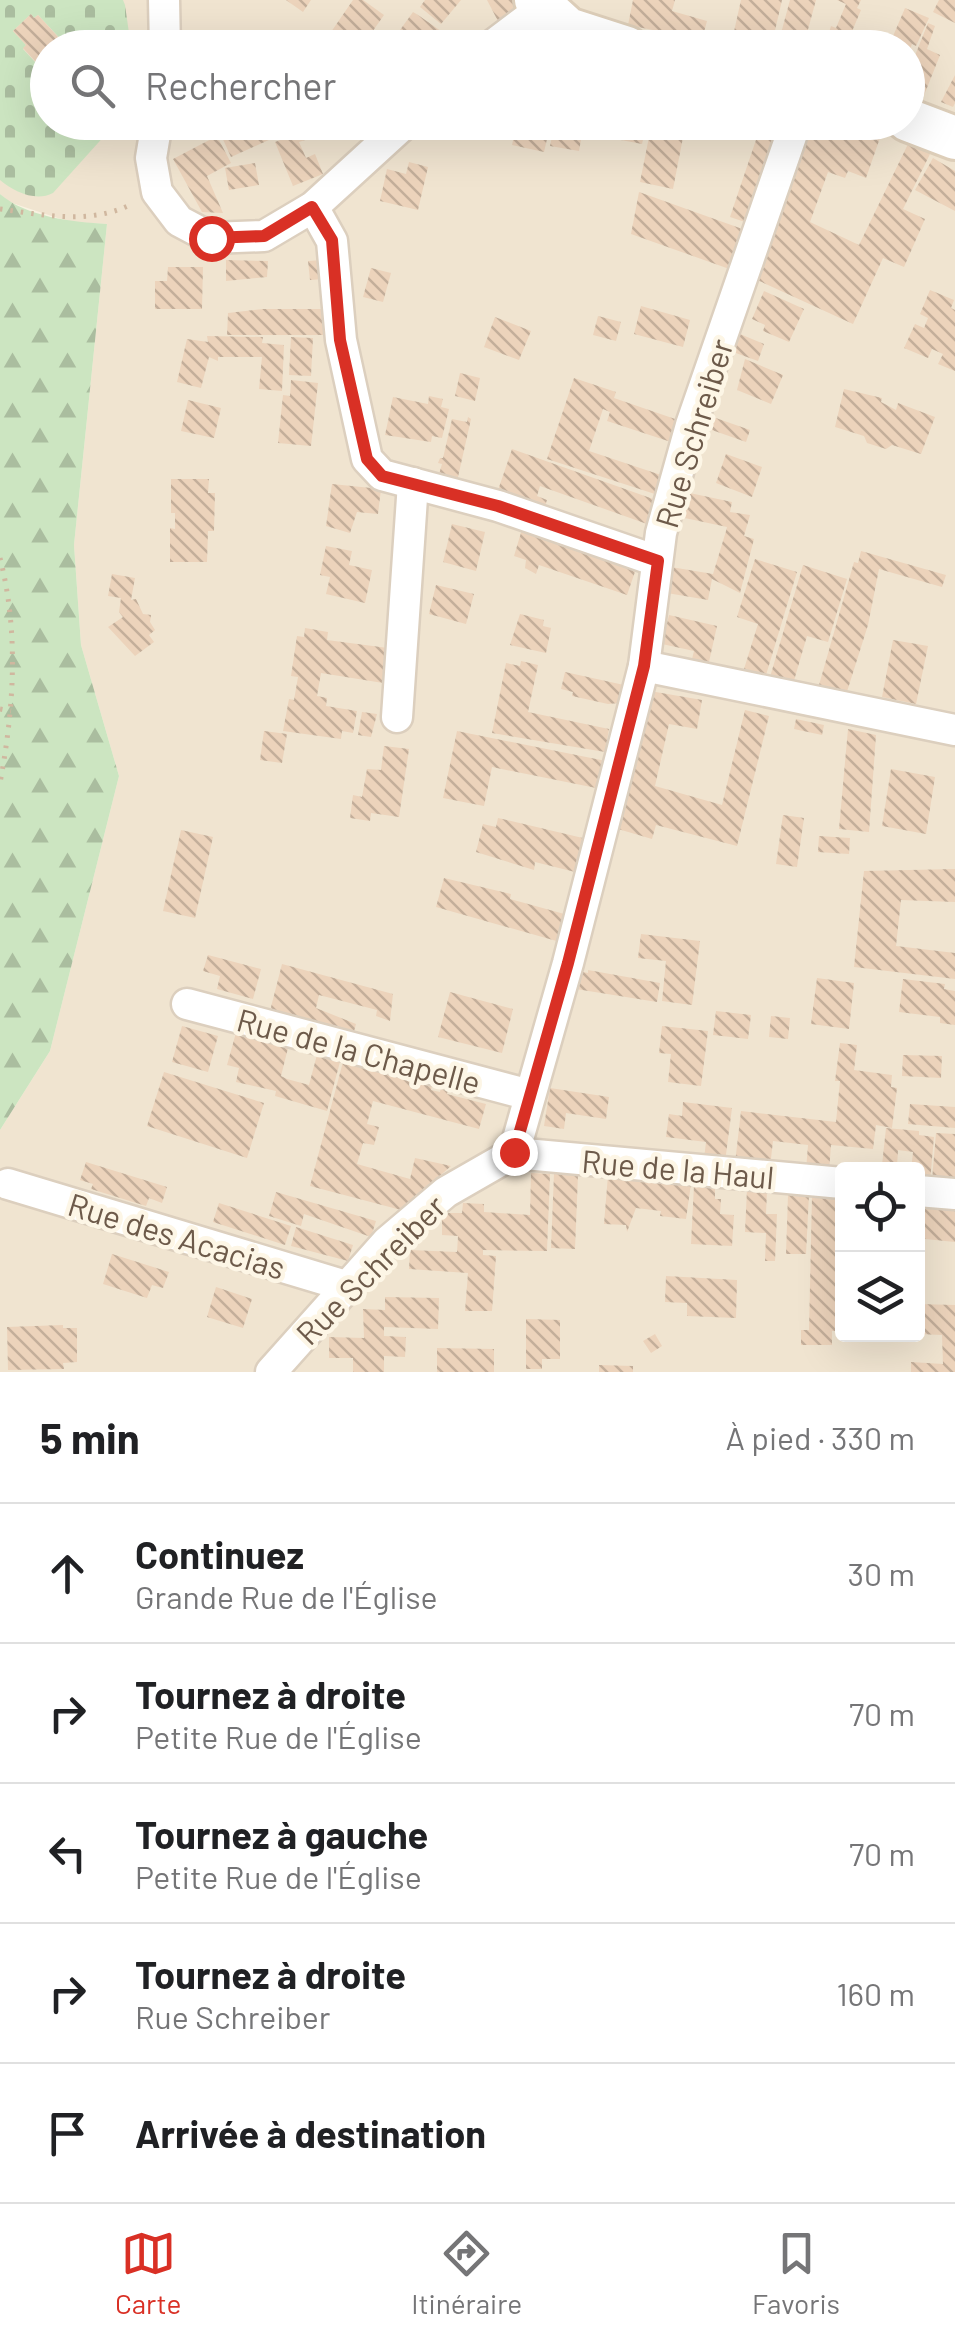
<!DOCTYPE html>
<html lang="fr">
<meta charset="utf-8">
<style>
body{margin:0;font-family:Barlow,sans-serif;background:#f2f2f2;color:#202124}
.controls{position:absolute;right:30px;bottom:30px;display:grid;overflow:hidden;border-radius:10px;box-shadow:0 10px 40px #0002}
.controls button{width:90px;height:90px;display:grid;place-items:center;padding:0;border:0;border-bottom:2px solid #e0e0e0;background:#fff;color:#202124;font:50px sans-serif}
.stop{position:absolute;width:30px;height:30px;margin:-22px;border:8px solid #d93025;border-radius:50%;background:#fff}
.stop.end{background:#d93025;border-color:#fff;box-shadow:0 2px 10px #0008}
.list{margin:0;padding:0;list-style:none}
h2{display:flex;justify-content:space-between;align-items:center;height:130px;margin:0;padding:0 40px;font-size:42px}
h2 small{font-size:32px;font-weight:400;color:#757577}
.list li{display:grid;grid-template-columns:65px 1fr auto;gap:30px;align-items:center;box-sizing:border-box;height:140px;padding:0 40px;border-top:2px solid #e0e0e0}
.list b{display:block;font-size:38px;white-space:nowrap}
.list p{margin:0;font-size:32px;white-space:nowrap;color:#757577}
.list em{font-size:32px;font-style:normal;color:#757577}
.icon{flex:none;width:55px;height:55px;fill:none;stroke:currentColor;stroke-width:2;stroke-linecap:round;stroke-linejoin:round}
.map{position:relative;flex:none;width:955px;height:1372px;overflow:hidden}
.search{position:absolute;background:#fff;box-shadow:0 10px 40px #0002;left:30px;right:30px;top:30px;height:110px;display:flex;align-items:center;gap:25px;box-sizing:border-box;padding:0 35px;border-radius:55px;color:#757577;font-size:38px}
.sheet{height:830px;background:#fff}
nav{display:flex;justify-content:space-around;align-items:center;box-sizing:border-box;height:140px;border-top:2px solid #e0e0e0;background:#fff;font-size:28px;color:#757577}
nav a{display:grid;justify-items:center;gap:5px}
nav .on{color:#d93025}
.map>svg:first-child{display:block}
.residential{fill:#f0e4d0;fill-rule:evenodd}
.forest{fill:url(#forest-firs)}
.cemetery{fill:url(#cemetery-stones)}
.building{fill:url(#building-back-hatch)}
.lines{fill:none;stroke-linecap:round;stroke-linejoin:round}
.street-casing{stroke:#dccfbe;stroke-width:35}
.secondary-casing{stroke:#ddceb9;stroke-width:48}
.path{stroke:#d0b79f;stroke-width:5;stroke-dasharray:2.5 8;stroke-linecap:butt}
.street{stroke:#fff;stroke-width:30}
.secondary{stroke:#fff;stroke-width:42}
.route{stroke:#d93025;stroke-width:12}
.labels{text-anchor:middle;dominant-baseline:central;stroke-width:9;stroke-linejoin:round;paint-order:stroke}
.street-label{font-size:32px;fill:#6d5a4a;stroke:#fdf6e6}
</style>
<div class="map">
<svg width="955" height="1372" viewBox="0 0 955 1372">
<defs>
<pattern id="forest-firs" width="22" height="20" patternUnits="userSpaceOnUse" patternTransform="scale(2.5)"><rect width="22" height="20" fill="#cce5c1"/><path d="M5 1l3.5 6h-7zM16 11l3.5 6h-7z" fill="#aabd9f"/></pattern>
<pattern id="cemetery-stones" width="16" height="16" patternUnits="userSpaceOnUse" patternTransform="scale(2.5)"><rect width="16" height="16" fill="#cce5c1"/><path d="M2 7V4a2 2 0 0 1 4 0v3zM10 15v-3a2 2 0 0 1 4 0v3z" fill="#aabd9f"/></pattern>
<pattern id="building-back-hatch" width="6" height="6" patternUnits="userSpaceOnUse" patternTransform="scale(2.5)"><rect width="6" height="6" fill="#ecd3bb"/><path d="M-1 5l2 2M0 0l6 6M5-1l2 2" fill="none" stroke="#c3ae9a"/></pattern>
</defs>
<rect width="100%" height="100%" fill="#f9f2e1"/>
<!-- residential -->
<path class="residential" d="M0,0H955V1372H0V1130L50,1051L119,776L81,645L74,545L107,224L70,222L9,202L0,194ZM48,48H908V122H48ZM842,1170H918V1334H842Z"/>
<!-- forest -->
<path class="forest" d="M0,194C26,217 73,222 107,224L74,545L81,645L119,776L50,1051L0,1130Z"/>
<!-- cemetery -->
<path class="cemetery" d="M0,0H123L125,5L131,47H68L38,15L34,18L30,15L13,31L26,45L23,49L47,75L48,122L116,123L53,193C36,202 14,192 0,180Z"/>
<!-- building -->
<g class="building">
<polygon points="286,0 311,0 303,12"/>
<polygon points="353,0 363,0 384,15 361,48 320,48"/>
<polygon points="425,0 461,0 441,24 420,7"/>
<polygon points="487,0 514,0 518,7 499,23"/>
<polygon points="633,0 675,0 672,11 707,21 702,40 628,25"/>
<polygon points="741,0 782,0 771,48 731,45"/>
<polygon points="790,0 816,0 803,48 777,48"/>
<polygon points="837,0 861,0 857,8 861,10 845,48 824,48 831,26 836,28 846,4"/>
<polygon points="939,0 955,0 955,23 933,12"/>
<polygon points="905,8 929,18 916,46 912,44 908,54 908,48 888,48"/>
<polygon points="413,12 418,15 465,48 426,48 400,30"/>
<polygon points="31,14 34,18 38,15 68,48 48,48 48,75 23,48 26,45 13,31"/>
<polygon points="928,23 935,26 927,49 940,55 923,98 908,92 908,73"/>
<polygon points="955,75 955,103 953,107 941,102"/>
<polygon points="215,122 276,122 282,134 231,157"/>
<polygon points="338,122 376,122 380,127 367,139 354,124 345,132"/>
<polygon points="517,122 551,122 544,152 512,145"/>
<polygon points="555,122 584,122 579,151 550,146"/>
<polygon points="623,122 647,122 642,144 621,140"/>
<polygon points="652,122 686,122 673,189 640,182"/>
<polygon points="762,122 786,122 751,224 730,217"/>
<polygon points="808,122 847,122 881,135 866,178 848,171 845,178 828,172 810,222 859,245 908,144 931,152 903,209 925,219 904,267 883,258 853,324 753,278"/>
<polygon points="301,132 305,140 299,142 306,158 315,154 323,174 293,186 275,142"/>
<polygon points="217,136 231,163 207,176 223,213 202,212 173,159"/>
<polygon points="933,158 955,171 955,211 915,190"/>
<polygon points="409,162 428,167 418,210 380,201 387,169 406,174"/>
<polygon points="255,163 259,185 229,190 225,168"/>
<polygon points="639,192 748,231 735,271 631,234"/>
<polygon points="226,260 268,261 267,277 226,281"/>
<polygon points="322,260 324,279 310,280 308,261"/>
<polygon points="168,267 203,267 202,309 155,309 155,281 167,281"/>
<polygon points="371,268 391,273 383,302 363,297"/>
<polygon points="930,290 954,300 951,308 955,310 955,371 938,364 943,354 932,349 928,358 904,348 915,324 924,328 928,318 920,314"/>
<polygon points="764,291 804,309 789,342 763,331 765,325 752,319"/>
<polygon points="641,306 690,320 683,347 634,334"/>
<polygon points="263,309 327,309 330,335 227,335 228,313"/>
<polygon points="598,316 621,322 616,341 593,335"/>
<polygon points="495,317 531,331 519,360 484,347"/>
<polygon points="740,334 764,344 758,361 733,352"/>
<polygon points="207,336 263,337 262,343 284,345 282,391 259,389 262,357 218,357 218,361 209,357 201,388 177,382 187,339 208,342"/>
<polygon points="291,337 313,338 311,376 289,375"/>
<polygon points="745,359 783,375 771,404 737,390"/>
<polygon points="460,373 480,378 475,401 455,396"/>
<polygon points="574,378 616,392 614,398 678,420 671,442 607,421 610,412 603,409 589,451 664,476 658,495 547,459"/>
<polygon points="291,380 318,383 311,446 278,443 283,395 290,396"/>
<polygon points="844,389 882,398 881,402 896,410 898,403 935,417 921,454 892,445 886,449 867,443 864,436 835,427"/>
<polygon points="429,396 443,399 441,407 449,409 442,438 432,436 431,442 385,435 393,397 428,404"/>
<polygon points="188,400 221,408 214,438 181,431"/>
<polygon points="468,417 471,419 456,486 437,481 442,464 438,463 440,458 443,458 452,419 467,422"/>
<polygon points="713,417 750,430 746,442 709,429"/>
<polygon points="512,449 656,500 647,524 540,486 537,496 547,500 543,512 496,496"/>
<polygon points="726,454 762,467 752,497 716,483"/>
<polygon points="171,479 209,479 208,493 215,493 214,531 208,531 207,562 170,562 170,528 175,529 175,513 171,513"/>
<polygon points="332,484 381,489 378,514 357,512 350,533 326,526"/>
<polygon points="685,492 732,502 730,512 750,515 744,536 754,539 740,593 712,579 708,600 667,593 671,567 713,574 726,531 727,527 680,517"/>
<polygon points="452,524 485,532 476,571 443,562"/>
<polygon points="523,526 637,566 627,595 539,565 536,574 525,568 526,560 514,556"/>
<polygon points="326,546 352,551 349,565 372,570 365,603 326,594 330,577 320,575"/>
<polygon points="861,551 946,575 942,587 879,569 868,625 845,698 817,692 854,562 858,563"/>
<polygon points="755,559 797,572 766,675 744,669 758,624 737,617"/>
<polygon points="803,565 847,579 828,642 807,636 793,684 770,677"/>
<polygon points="112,574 135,578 131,600 136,599 143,614 151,615 150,622 155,630 149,635 154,642 135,656 108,627 123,617 119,612 121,598 108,596"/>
<polygon points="436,585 474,594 466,624 429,614"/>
<polygon points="520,614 544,620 543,626 551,628 546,653 510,645"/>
<polygon points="669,615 717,626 709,662 692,659 694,651 662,644"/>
<polygon points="305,628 328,632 327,640 388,648 383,683 321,673 317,696 327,698 326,706 357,711 353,733 342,731 341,739 283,731 289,699 294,700 298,677 291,676 297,636 304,637"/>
<polygon points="893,640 928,646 916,704 882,697"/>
<polygon points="521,661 538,665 528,712 609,729 605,752 492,733 506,663 520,666"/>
<polygon points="565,672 624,685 620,703 608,704 572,696 573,692 561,689"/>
<polygon points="650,691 702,700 697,729 669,724 655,786 722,805 745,710 769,716 737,846 656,825 652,839 618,829"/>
<polygon points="362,712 377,714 371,737 358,735"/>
<polygon points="796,719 824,725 822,735 794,729"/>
<polygon points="848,729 876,735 869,832 839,829"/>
<polygon points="264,731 287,734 282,763 260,760"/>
<polygon points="457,731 606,761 601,789 492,767 484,806 443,798"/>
<polygon points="384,746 409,749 399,817 371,813 370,821 350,818 353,795 362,797 367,769 381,770"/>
<polygon points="891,769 935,777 926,834 882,826"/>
<polygon points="783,815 804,818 797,867 776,864"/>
<polygon points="498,818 587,839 579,873 535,862 534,870 476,852 483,824 496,827"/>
<polygon points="181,830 213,837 195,918 163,911"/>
<polygon points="819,836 850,838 849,854 818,852"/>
<polygon points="955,869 955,902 901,900 896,946 955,953 955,979 854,967 864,871"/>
<polygon points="444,878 511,894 510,899 568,915 560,942 436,907"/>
<polygon points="641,934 700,941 692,1005 662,1001 666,961 638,958"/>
<polygon points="208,955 261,969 253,999 217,989 220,976 203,971"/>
<polygon points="282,964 393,994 390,1021 376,1016 377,1010 319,995 316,1008 356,1024 352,1039 275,1019 271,1007"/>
<polygon points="588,970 660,983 657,1002 576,989 579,971 588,973"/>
<polygon points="817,978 854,983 849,1029 811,1024"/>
<polygon points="903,979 945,984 944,989 955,991 955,1025 940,1023 940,1017 899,1012"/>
<polygon points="450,992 513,1009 502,1053 438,1037"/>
<polygon points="716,1011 751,1015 748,1039 713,1035"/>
<polygon points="771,1016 790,1018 788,1039 769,1037"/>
<polygon points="182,1026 218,1036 208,1072 172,1062"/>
<polygon points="662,1026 708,1031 701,1086 668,1082 671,1054 659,1053"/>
<polygon points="237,1029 249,1033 247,1037 288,1048 281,1076 287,1079 309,1085 318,1051 341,1058 327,1111 275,1096 276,1091 236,1082 239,1068 227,1065"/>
<polygon points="840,1043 857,1045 854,1070 892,1075 891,1087 897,1088 892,1128 876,1125 873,1149 831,1145 829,1172 806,1170 808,1145 773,1141 770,1167 735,1163 741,1111 836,1122 840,1081 835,1081"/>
<polygon points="903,1055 942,1056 941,1078 902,1076"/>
<polygon points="344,1058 433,1081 431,1090 440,1092 442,1083 449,1085 447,1094 486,1104 479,1129 373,1101 367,1124 379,1127 374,1145 363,1143 357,1164 410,1179 415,1158 451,1166 401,1210 310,1186"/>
<polygon points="164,1072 264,1103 247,1158 147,1126"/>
<polygon points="550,1088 609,1097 606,1119 566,1113 564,1129 544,1126"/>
<polygon points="683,1102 732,1108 725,1162 704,1159 706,1142 666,1137 669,1114 682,1116"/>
<polygon points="910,1104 955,1107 955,1128 908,1124"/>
<polygon points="886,1128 919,1131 919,1135 934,1137 930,1181 918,1180 918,1170 911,1170 913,1152 898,1150 897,1167 882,1165"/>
<polygon points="936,1133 955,1134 955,1182 932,1180"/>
<polygon points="86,1162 167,1187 162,1203 149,1198 146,1206 91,1189 93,1184 80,1180"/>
<polygon points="531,1173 550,1174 547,1251 483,1250 483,1255 496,1256 492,1311 465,1311 468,1273 409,1269 410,1250 457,1252 458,1236 442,1235 442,1213 462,1213 463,1203 484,1204 484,1212 530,1215"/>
<polygon points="554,1174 578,1175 575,1249 551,1248"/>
<polygon points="608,1175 691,1184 686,1219 660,1216 661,1211 636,1208 627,1232 626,1225 604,1224"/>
<polygon points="694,1185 715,1186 715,1199 721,1199 720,1214 734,1215 732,1246 691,1244"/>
<polygon points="747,1189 767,1191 766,1214 777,1214 775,1261 765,1261 766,1233 745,1232"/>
<polygon points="276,1192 376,1221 371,1237 304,1214 301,1226 269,1216"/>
<polygon points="788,1195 809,1195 806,1254 786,1254"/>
<polygon points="812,1196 842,1199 842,1331 832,1331 832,1345 801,1345 801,1330 809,1330"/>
<polygon points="219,1203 291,1226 285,1245 213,1222"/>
<polygon points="918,1207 955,1211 955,1242 925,1239 924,1248 918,1248"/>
<polygon points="296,1227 353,1245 348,1261 291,1246"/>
<polygon points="112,1254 169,1272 163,1288 152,1285 147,1298 103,1284"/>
<polygon points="666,1276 737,1280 736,1318 687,1316 687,1303 665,1302"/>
<polygon points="216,1287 252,1299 243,1328 207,1317"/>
<polygon points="385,1297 439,1298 438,1329 384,1327 384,1336 406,1337 405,1357 384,1356 384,1372 353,1372 353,1358 329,1358 329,1337 364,1338 363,1309 385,1310"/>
<polygon points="918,1304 955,1305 955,1372 911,1372 911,1362 943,1364 942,1335 918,1334"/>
<polygon points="526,1319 560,1320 560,1359 542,1359 542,1369 526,1369"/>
<polygon points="63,1325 63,1328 77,1328 77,1362 63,1363 64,1369 8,1370 7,1327"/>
<polygon points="655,1334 662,1346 651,1353 643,1341"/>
<polygon points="437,1348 494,1349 494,1372 437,1372"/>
<polygon points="599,1365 633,1366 633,1372 599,1372"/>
</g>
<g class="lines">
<!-- street casing -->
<g class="street-casing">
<g id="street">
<polyline points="164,0 165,48"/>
<polyline points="489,48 542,8"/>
<polyline points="157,122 151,158 157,192 179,221 211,238 264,236 313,207 406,122"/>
<polyline points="313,207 332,241 341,340 367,459 382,475 498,506 657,561"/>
<polyline points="644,666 955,730"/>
<polyline points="397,717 413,483"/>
<polyline points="187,1004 530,1095"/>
<polyline points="514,1153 842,1183"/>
<polyline points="8,1184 346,1286"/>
<polyline points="918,1191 955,1194"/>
<polyline points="271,1372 387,1242 446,1192 514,1153 568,963 644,666 661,533 691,425 796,122"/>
</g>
</g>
<!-- secondary casing -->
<g class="secondary-casing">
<g id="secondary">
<polyline points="536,0 568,29 627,48"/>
<polyline points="908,120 955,138"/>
</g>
</g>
<!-- path -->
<g class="path">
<path d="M0,209C44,215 90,225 132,204"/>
<path d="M0,558C19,632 14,708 0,783"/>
<polyline points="0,709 11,711"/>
</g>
<!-- street -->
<use href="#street" class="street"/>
<!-- secondary -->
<use href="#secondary" class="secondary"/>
</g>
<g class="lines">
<!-- route -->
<polyline class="route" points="211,238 264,236 312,207 332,240 340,340 367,459 382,476 498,506 658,561 644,666 568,963 514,1152"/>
</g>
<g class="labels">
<!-- street labels -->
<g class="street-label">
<text transform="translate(693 433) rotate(-73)">Rue Schreiber</text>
<text transform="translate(359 1050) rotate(15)">Rue de la Chapelle</text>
<text transform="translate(678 1168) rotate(5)">Rue de la Haul</text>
<text transform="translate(177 1235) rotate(17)">Rue des Acacias</text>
<text transform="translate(370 1269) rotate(-45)">Rue Schreiber</text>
</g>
</g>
</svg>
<div class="controls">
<button><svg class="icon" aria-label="locate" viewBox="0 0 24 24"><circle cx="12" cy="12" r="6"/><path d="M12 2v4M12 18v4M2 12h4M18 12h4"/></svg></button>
<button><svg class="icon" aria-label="layers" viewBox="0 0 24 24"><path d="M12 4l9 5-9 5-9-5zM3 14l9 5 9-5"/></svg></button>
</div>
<div class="stop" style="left:211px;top:238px"></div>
<div class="stop end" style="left:514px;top:1152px"></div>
<div class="search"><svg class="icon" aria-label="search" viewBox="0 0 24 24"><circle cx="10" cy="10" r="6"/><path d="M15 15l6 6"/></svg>Rechercher</div>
</div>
<section class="sheet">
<h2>5 min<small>À pied · 330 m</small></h2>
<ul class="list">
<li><svg class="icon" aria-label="ahead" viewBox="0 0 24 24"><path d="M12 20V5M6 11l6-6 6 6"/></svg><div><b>Continuez</b><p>Grande Rue de l'Église</p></div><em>30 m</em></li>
<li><svg class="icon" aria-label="right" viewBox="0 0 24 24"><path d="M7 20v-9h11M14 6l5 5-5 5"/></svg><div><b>Tournez à droite</b><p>Petite Rue de l'Église</p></div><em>70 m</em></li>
<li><svg class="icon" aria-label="left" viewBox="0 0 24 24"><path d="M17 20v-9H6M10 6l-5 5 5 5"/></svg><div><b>Tournez à gauche</b><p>Petite Rue de l'Église</p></div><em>70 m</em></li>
<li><svg class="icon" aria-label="right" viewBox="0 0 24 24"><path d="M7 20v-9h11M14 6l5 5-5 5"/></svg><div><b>Tournez à droite</b><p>Rue Schreiber</p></div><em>160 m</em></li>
<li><svg class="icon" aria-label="arrive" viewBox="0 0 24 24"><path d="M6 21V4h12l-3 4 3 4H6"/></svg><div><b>Arrivée à destination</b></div></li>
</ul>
</section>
<nav>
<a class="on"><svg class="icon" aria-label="map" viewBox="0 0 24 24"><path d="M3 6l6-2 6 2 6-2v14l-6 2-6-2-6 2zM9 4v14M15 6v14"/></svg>Carte</a>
<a><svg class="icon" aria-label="directions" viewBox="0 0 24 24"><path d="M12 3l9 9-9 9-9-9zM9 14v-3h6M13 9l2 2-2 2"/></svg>Itinéraire</a>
<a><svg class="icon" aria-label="saved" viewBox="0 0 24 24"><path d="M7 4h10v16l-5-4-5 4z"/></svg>Favoris</a>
</nav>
